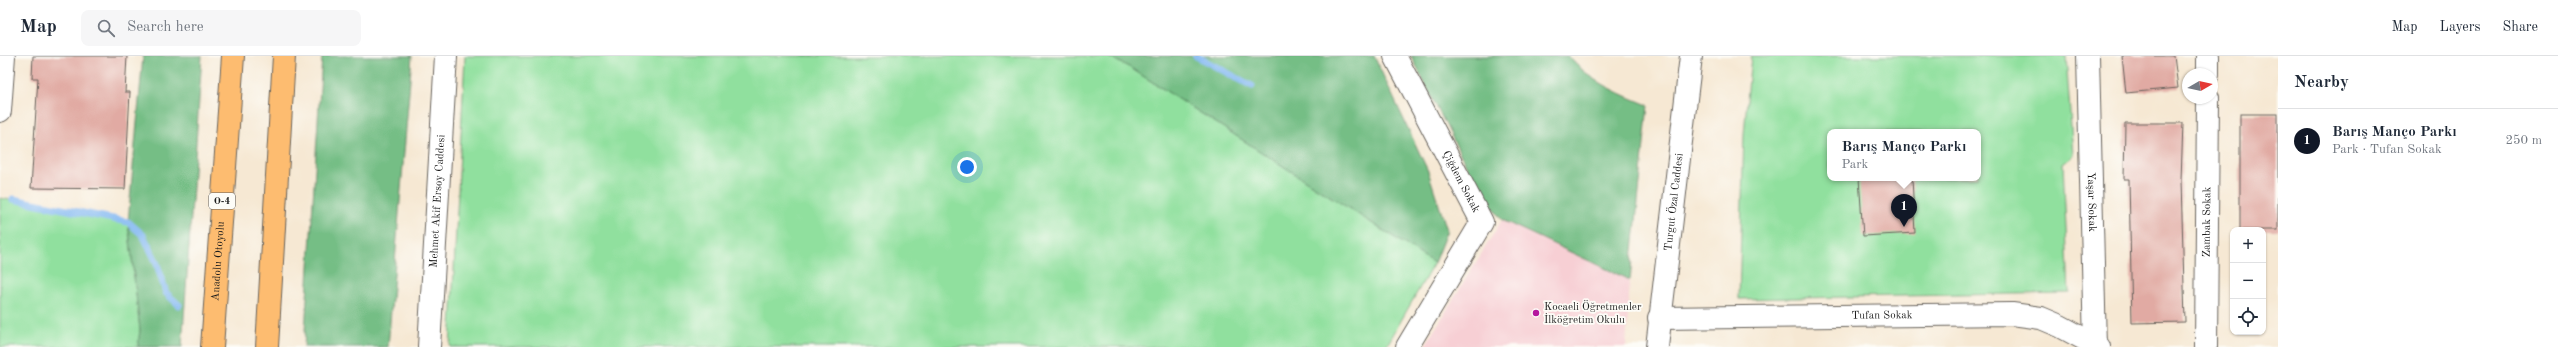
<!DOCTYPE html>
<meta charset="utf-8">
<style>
body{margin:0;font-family:"Old Standard TT",serif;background:#f6f6f7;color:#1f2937}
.controls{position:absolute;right:12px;bottom:12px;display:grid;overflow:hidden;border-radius:8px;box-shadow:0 1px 3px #0004}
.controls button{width:36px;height:36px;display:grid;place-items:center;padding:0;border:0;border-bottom:1px solid #e0e1e3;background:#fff;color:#1f2937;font:20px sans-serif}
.compass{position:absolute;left:2182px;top:12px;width:36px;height:36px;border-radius:50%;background:#fff;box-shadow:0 1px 3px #0004;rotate:81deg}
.you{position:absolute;left:967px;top:111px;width:14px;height:14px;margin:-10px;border:3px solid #fff;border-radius:50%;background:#1a73e8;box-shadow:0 0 0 6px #1a73e833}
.badge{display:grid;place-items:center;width:26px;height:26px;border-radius:50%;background:#111827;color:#fff;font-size:13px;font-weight:700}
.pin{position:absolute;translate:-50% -33px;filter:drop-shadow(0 1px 2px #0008)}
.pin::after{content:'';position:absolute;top:21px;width:14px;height:12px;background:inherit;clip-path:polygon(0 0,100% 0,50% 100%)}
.popup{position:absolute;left:1827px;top:73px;width:154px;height:52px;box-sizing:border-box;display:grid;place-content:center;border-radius:8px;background:#fff;filter:drop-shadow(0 1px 3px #0005);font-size:13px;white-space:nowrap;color:#747a83}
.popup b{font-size:15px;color:#1f2937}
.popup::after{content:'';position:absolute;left:50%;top:100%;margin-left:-8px;border:8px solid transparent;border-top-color:#fff}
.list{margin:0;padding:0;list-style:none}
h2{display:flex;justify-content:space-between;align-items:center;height:52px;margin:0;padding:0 16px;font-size:17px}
h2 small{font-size:13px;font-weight:400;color:#747a83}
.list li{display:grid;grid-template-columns:26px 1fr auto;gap:12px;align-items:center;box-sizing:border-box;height:64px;padding:0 16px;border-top:1px solid #e0e1e3}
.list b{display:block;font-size:15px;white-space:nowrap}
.list p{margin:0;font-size:13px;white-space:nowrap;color:#747a83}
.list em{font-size:13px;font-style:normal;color:#747a83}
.icon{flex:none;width:22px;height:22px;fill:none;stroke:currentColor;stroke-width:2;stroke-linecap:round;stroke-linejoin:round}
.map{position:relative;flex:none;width:2278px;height:291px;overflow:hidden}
header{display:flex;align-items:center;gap:24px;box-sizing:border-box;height:56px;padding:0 20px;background:#fff;border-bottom:1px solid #e0e1e3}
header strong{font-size:19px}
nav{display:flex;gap:22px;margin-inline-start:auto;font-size:14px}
.search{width:280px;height:36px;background:#f6f6f7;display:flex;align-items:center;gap:10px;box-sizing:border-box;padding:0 14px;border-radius:8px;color:#747a83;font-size:15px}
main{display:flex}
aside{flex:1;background:#fff}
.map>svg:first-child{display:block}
.built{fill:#f7cfd4}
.green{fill:#90e09e;stroke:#567e5d;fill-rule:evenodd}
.forest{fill:#74be85;stroke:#486d50}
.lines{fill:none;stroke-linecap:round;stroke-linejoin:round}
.stream{stroke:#84b9f2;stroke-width:7}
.building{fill:#e1aaa3}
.minor-casing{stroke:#68635c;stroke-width:24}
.motorway-casing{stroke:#68635c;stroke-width:24}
.minor{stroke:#fff;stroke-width:22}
.motorway{stroke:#fdbc70;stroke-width:22}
.poi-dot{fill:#b5179e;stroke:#fdfcf7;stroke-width:1.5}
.labels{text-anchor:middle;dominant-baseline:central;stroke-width:3.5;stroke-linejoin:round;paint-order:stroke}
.shield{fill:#fdfcf7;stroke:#605f5e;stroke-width:1}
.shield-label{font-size:10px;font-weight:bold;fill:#1c1c1c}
.street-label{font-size:11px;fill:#1c1c1c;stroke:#fdfcf7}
.poi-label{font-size:11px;fill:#1c1c1c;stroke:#fdfcf7;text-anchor:start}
</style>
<header>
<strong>Map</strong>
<div class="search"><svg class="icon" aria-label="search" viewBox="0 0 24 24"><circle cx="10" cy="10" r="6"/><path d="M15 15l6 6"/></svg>Search here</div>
<nav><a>Map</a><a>Layers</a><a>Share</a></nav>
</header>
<main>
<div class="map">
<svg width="2278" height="291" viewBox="0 0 2278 291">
<rect width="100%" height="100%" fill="#fdfcf7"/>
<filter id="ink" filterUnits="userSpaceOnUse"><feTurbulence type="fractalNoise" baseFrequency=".025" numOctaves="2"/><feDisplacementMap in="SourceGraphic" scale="8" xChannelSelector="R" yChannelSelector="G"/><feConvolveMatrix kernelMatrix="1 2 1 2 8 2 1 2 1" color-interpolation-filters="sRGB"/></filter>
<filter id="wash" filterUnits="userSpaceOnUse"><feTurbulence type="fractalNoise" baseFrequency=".012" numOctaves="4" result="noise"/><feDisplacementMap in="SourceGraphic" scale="16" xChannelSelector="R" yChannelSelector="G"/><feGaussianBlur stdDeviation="0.9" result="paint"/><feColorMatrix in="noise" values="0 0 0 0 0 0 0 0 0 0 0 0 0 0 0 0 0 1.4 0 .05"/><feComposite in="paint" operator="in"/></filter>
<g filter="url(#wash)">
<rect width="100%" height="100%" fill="#f6e8d3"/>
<!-- built -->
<polygon class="built" points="1502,164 1630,224 1626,291 1424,291"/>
<!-- green -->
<g class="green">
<polygon points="465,0 1107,0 1129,11 1434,207 1386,291 450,291"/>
<path d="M1751,0H2066L2073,99L2063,107L2069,237L1739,243L1744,78ZM1830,76H1978V122H1830Z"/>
<polygon points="0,142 128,166 140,274 138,291 0,291"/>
</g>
<!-- forest -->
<g class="forest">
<polygon points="143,0 202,0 182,291 138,291 140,274 128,166"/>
<polygon points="322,0 412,0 388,291 304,291"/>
<polygon points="1107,0 1374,0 1428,115 1447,174 1434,207 1129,11"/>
<path d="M1411,0H1568C1590,25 1618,37 1648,49L1630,224L1502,164L1476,129Z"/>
</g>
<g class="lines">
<!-- stream -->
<g class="stream">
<polyline points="1196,0 1252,30"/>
<polyline points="13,143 128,166 143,179 156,205 166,237 179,249"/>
</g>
</g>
<g id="blocks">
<!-- building -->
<g class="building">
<polygon points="33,0 127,0 125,36 130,36 125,133 31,132 38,22 32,22"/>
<polygon points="2122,0 2174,0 2178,32 2126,37"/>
<rect x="2240" y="58" width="38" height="116"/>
<polygon points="2125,67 2183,67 2181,124 2185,266 2132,267 2129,123 2124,123"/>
<polygon points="1859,122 1912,122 1915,177 1863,180"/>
</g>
</g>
</g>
<g filter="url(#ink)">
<use href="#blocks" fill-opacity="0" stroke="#68635c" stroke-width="1"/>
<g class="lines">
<!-- minor casing -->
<g class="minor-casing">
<g id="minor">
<path id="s1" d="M1395,0L1482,166L1407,291"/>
<path id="s2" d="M2088,0L2095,291"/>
<polyline points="2208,18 2208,0"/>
<polyline points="0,55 4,0"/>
<path id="s3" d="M1659,262L2012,258L2041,262L2060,270L2099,291"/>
<path id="s4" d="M429,291L446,0"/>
<path id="s5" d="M1657,291L1691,0"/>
<path id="s6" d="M2206,291L2208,42"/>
</g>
</g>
<!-- motorway casing -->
<g class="motorway-casing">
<g id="motorway">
<path id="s7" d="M212,291L233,0"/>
<polyline points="267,291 284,0"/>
</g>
</g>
<!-- minor -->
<use href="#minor" class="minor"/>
<!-- motorway -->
<use href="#motorway" class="motorway"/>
</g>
</g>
<!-- markers -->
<circle class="poi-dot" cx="1536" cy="257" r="4"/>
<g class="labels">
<!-- shield labels -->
<rect class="shield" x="209" y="137" width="26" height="16" rx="3"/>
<g class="shield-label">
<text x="222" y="145">O-4</text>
</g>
<!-- street labels -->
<g class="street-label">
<text stroke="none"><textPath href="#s1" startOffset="142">Çiğdem Sokak</textPath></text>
<text stroke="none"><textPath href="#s5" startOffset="146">Turgut Özal Caddesi</textPath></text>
<text stroke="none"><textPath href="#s2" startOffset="146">Yaşar Sokak</textPath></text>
<text stroke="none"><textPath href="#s4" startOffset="146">Mehmet Akif Ersoy Caddesi</textPath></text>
<text stroke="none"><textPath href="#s6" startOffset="125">Zambak Sokak</textPath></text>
<text stroke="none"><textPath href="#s7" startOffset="86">Anadolu Otoyolu</textPath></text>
<text stroke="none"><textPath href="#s3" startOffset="223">Tufan Sokak</textPath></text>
</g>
<!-- poi labels -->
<g class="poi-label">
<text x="1544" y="251">Kocaeli Öğretmenler<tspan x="1544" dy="13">İlköğretim Okulu</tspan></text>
</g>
</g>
</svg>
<div class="controls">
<button>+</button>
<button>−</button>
<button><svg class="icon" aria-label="locate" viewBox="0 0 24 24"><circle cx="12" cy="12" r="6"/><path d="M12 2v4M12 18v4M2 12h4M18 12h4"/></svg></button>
</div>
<svg class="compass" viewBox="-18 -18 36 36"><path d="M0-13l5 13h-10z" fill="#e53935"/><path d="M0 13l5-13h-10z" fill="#747a83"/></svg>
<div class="you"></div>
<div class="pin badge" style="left:1904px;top:171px">1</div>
<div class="popup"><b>Barış Manço Parkı</b>Park</div>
</div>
<aside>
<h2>Nearby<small></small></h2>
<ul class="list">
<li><span class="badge">1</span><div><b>Barış Manço Parkı</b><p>Park · Tufan Sokak</p></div><em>250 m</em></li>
</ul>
</aside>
</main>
